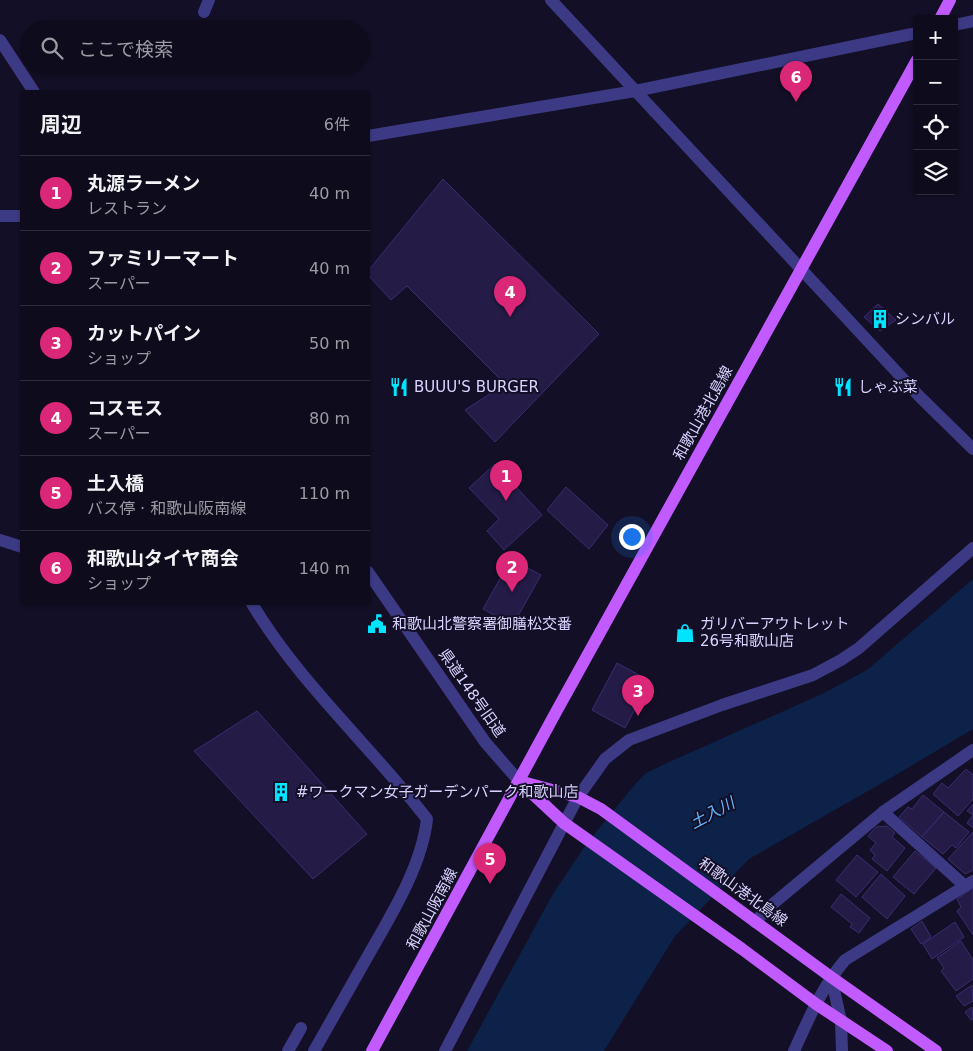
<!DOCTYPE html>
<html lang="ja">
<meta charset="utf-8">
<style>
body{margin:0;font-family:"DejaVu Sans","Noto Sans JP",sans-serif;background:#1c1929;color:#f1f3f6}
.controls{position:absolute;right:15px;top:15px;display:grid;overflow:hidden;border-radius:5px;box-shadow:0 1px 4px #0004}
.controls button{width:45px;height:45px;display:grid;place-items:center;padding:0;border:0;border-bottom:1px solid #2e2b3b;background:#0e0b1c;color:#f1f3f6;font:25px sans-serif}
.you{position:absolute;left:631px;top:536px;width:18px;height:18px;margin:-12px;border:4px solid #fff;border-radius:50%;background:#1a73e8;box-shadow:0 0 0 8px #1a73e833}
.badge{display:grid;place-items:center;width:32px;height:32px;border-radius:50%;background:#db2777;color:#fff;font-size:16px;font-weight:700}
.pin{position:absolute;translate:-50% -41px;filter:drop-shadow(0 1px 2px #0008)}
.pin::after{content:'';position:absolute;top:26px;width:18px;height:15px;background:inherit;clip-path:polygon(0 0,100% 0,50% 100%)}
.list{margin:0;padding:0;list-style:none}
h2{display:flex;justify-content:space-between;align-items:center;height:65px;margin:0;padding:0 20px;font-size:21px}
h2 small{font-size:16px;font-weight:400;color:#9b9ba3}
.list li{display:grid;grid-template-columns:32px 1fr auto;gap:15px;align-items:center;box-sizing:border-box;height:75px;padding:0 20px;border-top:1px solid #2e2b3b}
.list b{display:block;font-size:19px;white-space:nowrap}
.list p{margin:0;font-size:16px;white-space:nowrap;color:#9b9ba3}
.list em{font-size:16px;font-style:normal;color:#9b9ba3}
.icon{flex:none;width:28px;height:28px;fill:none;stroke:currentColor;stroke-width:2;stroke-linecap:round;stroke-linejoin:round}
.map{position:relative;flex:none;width:973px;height:1051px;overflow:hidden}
.search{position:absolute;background:#0e0b1c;box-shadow:0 1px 4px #0004;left:20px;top:20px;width:350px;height:55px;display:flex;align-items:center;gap:12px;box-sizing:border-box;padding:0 18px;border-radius:28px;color:#9b9ba3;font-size:19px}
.panel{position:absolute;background:#0e0b1c;box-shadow:0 1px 4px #0004;left:20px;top:90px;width:350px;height:515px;border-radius:5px}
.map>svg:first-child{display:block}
.water{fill:#0c2248}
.building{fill:#241b47;stroke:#3b2d73}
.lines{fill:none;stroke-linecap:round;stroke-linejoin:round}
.minor{stroke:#3d3a85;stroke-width:12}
.major{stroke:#c25bff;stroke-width:12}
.labels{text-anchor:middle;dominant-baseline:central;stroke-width:4;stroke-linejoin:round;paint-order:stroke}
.poi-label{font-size:15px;fill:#d9d4ff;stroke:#130f26;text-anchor:start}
.street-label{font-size:15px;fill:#d9d4ff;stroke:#130f26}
.water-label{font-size:16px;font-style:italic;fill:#62b6ff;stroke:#130f26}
</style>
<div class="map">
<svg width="973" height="1051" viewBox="0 0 973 1051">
<rect width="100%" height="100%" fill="#130f26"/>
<!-- water -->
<polygon class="water" points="973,579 973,729 889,779 749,859 675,936 604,1051 467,1051 553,894 587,843 637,782 646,773 667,763 822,694 867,670"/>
<!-- building -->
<g class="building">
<polygon points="443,179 599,334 495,442 465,410 505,384 407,286 391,300 368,275 368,271"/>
<polygon points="878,304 896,320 880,331 864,317"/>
<polygon points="495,464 542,515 504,550 487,531 499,519 469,488"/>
<polygon points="566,487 608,525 589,549 547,510"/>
<polygon points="511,559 541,575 513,625 483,609"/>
<polygon points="617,663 650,681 625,728 592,710"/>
<polygon points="257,711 367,834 313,879 194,751"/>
<polygon points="966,769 973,775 973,799 958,816 933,794 942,783 948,788"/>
<polygon points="923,795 944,812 922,837 899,817 908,807 912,809"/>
<polygon points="973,804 973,828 967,823 973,815 967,811"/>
<polygon points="944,812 969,832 956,848 952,845 943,854 922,837"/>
<polygon points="887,826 895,833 892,837 905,848 887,871 872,859 875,855 870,850 876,843 868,836 876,827"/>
<polygon points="973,832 973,870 965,874 948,859"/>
<polygon points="915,851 936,868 914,894 893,877"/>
<polygon points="857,855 878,872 856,897 836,880"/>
<polygon points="881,874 905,896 887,919 862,897"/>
<polygon points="973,888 973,935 957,911 961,907 957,899"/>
<polygon points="841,894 870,918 859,933 850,927 852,924 831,907"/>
<polygon points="922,921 931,937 921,944 911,929"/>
<polygon points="955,922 964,937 932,959 923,944"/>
<polygon points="961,941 973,960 973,979 956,991 941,971 944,968 937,958"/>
<polygon points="972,985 973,1001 964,1006 956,996"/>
<polygon points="972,1007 973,1019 971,1020 965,1012"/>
</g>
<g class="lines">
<!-- minor -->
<g class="minor">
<polyline points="551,0 919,396 973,449"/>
<polyline points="204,12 209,0"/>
<polyline points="954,25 973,21"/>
<polyline points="0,40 34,92"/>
<polyline points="368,136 635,91 917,33"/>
<polyline points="0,216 22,216"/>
<polyline points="0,540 22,547"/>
<polyline points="368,572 485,742 519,781"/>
<path d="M251,602C299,683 370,745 427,819C422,865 392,914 369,954C350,987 332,1019 314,1051"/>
<polyline points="883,812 965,886"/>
<polyline points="755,922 768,908 883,812 973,750"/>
<polyline points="831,977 841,1021 842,1051"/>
<polyline points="288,1051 301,1028"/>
<polyline points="445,1051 578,797 605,759 629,740 722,705 813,675 841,660 859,648 973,548"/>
<path d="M794,1051C809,1018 822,987 845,960L973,881"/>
</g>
<!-- major -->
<g class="major">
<polyline points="940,19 950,0"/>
<polyline points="519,781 578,797 601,809 831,977 936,1051"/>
<polyline points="521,783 564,823 742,949 816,1004 887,1051"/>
<polyline points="372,1051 556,712 917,60"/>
</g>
</g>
<!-- icons -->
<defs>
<g id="building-bare" transform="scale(1.5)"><path d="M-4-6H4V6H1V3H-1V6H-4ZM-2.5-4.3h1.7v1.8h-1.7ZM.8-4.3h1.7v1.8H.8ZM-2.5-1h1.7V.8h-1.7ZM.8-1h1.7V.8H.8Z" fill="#00e5ff" stroke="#130f26" stroke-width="2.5" paint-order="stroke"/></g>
<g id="restaurant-bare" transform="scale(1.5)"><path d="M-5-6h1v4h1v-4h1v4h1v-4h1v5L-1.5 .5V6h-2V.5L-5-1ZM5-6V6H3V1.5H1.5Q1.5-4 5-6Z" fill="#00e5ff" stroke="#130f26" stroke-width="2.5" paint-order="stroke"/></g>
<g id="civic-bare" transform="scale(1.5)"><path d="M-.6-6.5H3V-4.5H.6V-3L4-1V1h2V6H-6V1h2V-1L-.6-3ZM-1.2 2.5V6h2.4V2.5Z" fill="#00e5ff" stroke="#130f26" stroke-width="2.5" paint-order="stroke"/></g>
<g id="shop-bare" transform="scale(1.5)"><path d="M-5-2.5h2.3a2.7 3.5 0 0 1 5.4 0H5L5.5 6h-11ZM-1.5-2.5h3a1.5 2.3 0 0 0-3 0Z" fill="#00e5ff" stroke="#130f26" stroke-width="2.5" paint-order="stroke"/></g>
</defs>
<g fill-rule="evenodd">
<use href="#building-bare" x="880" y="319"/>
<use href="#restaurant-bare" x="399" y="387"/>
<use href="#restaurant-bare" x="843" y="387"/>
<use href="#civic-bare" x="377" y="624"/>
<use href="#shop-bare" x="685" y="633"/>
<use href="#building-bare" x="281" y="792"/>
</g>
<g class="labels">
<!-- poi labels -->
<g class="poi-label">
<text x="895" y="319">シンバル</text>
<text x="414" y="387">BUUU'S BURGER</text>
<text x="858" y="387">しゃぶ菜</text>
<text x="392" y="624">和歌山北警察署御膳松交番</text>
<text x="700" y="624">ガリバーアウトレット<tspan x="700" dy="17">26号和歌山店</tspan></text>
<text x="296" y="792">#ワークマン女子ガーデンパーク和歌山店</text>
</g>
<!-- street labels -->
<g class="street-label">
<text transform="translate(703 413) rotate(-61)">和歌山港北島線</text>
<text transform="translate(472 693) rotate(55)">県道148号旧道</text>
<text transform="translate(743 892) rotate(36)">和歌山港北島線</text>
<text transform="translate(432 909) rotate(-62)">和歌山阪南線</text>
</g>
<!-- water labels -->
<g class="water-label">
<text transform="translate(712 813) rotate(-28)">土入川</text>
</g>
</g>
</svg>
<div class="controls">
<button>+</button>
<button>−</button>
<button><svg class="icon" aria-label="locate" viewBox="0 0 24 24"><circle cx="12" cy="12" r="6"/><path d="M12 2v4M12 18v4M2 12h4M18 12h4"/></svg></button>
<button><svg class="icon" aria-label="layers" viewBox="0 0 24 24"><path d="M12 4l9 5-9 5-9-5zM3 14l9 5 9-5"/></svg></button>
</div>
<div class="you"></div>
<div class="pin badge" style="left:506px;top:501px">1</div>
<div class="pin badge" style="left:512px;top:592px">2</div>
<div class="pin badge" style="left:638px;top:716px">3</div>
<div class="pin badge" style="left:510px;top:317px">4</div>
<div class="pin badge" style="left:490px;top:884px">5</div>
<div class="pin badge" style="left:796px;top:102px">6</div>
<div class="search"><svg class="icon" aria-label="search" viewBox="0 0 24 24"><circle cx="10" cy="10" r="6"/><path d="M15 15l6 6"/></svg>ここで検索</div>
<section class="panel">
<h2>周辺<small>6件</small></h2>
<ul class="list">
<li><span class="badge">1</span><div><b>丸源ラーメン</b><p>レストラン</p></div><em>40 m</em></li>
<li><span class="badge">2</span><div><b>ファミリーマート</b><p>スーパー</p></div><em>40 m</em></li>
<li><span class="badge">3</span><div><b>カットパイン</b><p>ショップ</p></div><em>50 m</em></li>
<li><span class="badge">4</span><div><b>コスモス</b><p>スーパー</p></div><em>80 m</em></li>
<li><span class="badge">5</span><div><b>土入橋</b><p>バス停 · 和歌山阪南線</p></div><em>110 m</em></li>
<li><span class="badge">6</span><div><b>和歌山タイヤ商会</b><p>ショップ</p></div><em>140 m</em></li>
</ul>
</section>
</div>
